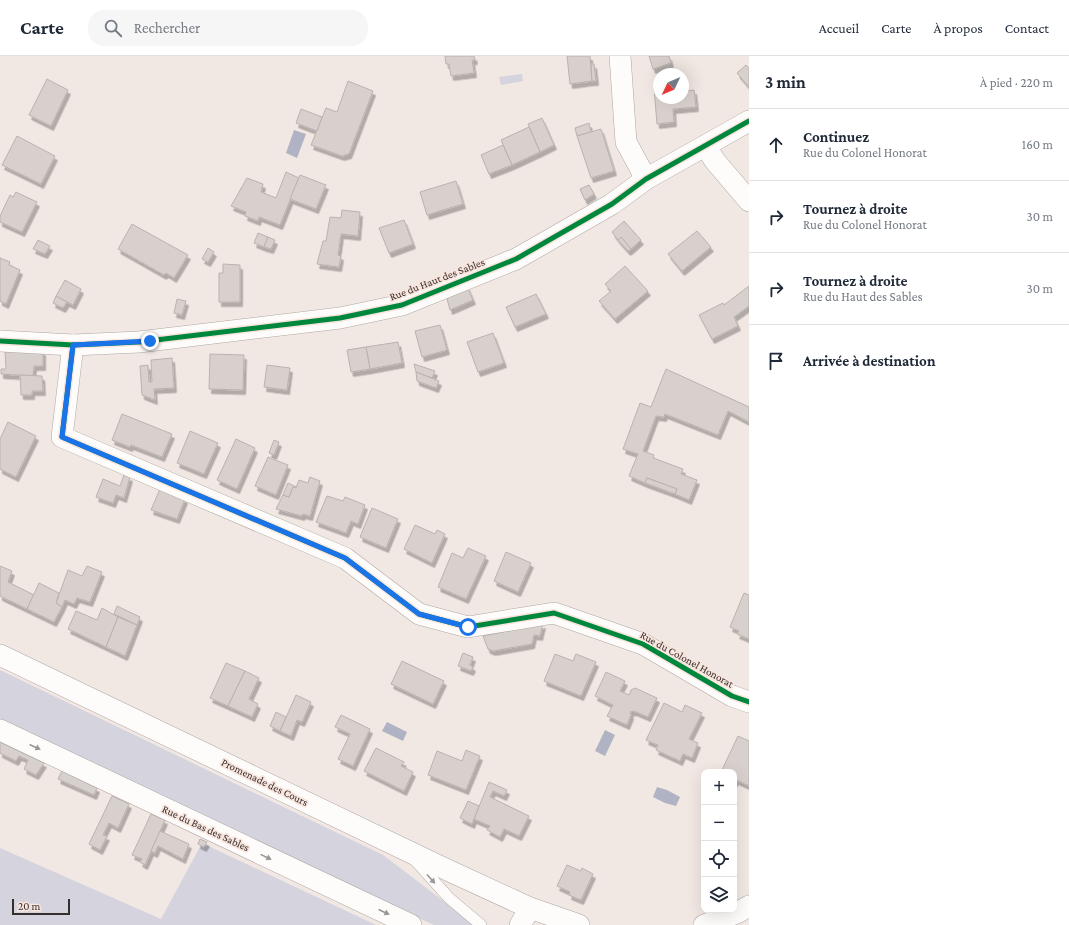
<!DOCTYPE html>
<html lang="fr">
<meta charset="utf-8">
<style>
body{margin:0;font-family:"Crimson Pro",serif;background:#f6f6f7;color:#1f2937}
.controls{position:absolute;right:12px;bottom:12px;display:grid;overflow:hidden;border-radius:8px;box-shadow:0 4px 16px #0002}
.controls button{width:36px;height:36px;display:grid;place-items:center;padding:0;border:0;border-bottom:1px solid #e0e1e3;background:#fff;color:#1f2937;font:20px sans-serif}
.compass{position:absolute;left:653px;top:12px;width:36px;height:36px;border-radius:50%;background:#fff;box-shadow:0 4px 16px #0002;rotate:226deg}
.scale{position:absolute;left:12px;bottom:10px;width:58px;box-sizing:border-box;padding-left:4px;border:2px solid #372f2d;border-top:0;font-size:11px;line-height:14px;white-space:nowrap;color:#372f2d;-webkit-text-stroke:3px #f8e5dd;paint-order:stroke}
.stop{position:absolute;width:12px;height:12px;margin:-9px;border:3px solid #1a73e8;border-radius:50%;background:#fff}
.stop.end{background:#1a73e8;border-color:#fff;box-shadow:0 1px 4px #0008}
.list{margin:0;padding:0;list-style:none}
h2{display:flex;justify-content:space-between;align-items:center;height:52px;margin:0;padding:0 16px;font-size:17px}
h2 small{font-size:13px;font-weight:400;color:#747a83}
.list li{display:grid;grid-template-columns:26px 1fr auto;gap:12px;align-items:center;box-sizing:border-box;height:72px;padding:0 16px;border-top:1px solid #e0e1e3}
.list b{display:block;font-size:15px;white-space:nowrap}
.list p{margin:0;font-size:13px;white-space:nowrap;color:#747a83}
.list em{font-size:13px;font-style:normal;color:#747a83}
.icon{flex:none;width:22px;height:22px;fill:none;stroke:currentColor;stroke-width:2;stroke-linecap:round;stroke-linejoin:round}
.map{position:relative;flex:none;width:749px;height:869px;overflow:hidden}
header{display:flex;align-items:center;gap:24px;box-sizing:border-box;height:56px;padding:0 20px;background:#fff;border-bottom:1px solid #e0e1e3}
header strong{font-size:19px}
nav{display:flex;gap:22px;margin-inline-start:auto;font-size:14px}
.search{width:280px;height:36px;background:#f6f6f7;display:flex;align-items:center;gap:10px;box-sizing:border-box;padding:0 14px;border-radius:16px;color:#747a83;font-size:15px}
main{display:flex}
aside{flex:1;background:#fff}
.map>svg:first-child{display:block}
.green{fill:#d4d3de}
.water{fill:#b0b3c4}
.building{fill:#d8d0cc;stroke:#b9b2ae;filter:url(#shadow)}
.lines{fill:none;stroke-linecap:round;stroke-linejoin:round}
.service-casing{stroke:#aea7a3;stroke-width:12}
.minor-casing{stroke:#aea7a3;stroke-width:22}
.service{stroke:#fdfcfb;stroke-width:11}
.minor{stroke:#fdfcfb;stroke-width:21}
.cycleway-casing{stroke:#f8e5dd;stroke-width:8}
.cycleway{stroke:#00873e;stroke-width:5}
.oneway{fill:#9a9694}
.route{stroke:#1a73e8;stroke-width:5}
.labels{text-anchor:middle;dominant-baseline:central;stroke-width:3.5;stroke-linejoin:round;paint-order:stroke}
.street-label{font-size:11px;fill:#372f2d;stroke:#f8e5dd}
</style>
<header>
<strong>Carte</strong>
<div class="search"><svg class="icon" aria-label="search" viewBox="0 0 24 24"><circle cx="10" cy="10" r="6"/><path d="M15 15l6 6"/></svg>Rechercher</div>
<nav><a>Accueil</a><a>Carte</a><a>À propos</a><a>Contact</a></nav>
</header>
<main>
<div class="map">
<svg width="749" height="869" viewBox="0 0 749 869">
<defs>
<filter id="shadow"><feDropShadow dx="2.5" dy="4.5" stdDeviation="0" flood-color="#0004"/></filter>
</defs>
<rect width="100%" height="100%" fill="#f2e8e3"/>
<!-- green -->
<g class="green">
<polygon points="522,18 523,25 501,29 499,21"/>
<polygon points="0,614 383,799 475,869 434,869 0,666"/>
<polygon points="202,787 376,869 0,869 0,792 161,863"/>
</g>
<!-- water -->
<g class="water">
<polygon points="294,74 306,78 297,102 286,97"/>
<polygon points="387,666 407,676 403,685 382,675"/>
<polygon points="605,674 615,679 605,700 595,695"/>
<polygon points="657,731 667,734 680,741 676,750 665,747 653,741"/>
</g>
<!-- building -->
<g class="building">
<polygon points="445,0 474,0 475,4 472,4 474,17 451,20 449,8 446,8"/>
<polygon points="567,0 590,0 592,25 570,28"/>
<polygon points="649,0 669,0 671,7 653,13"/>
<polygon points="591,8 594,8 596,25 592,25"/>
<polygon points="746,9 749,12 749,31 737,17"/>
<polygon points="47,23 68,34 51,70 29,59"/>
<polygon points="348,25 373,35 349,98 342,100 311,89 326,52 337,56"/>
<polygon points="659,31 659,42 683,42 683,35 694,34 696,51 673,53 674,66 657,68 654,32"/>
<polygon points="301,53 322,61 317,75 296,67"/>
<polygon points="542,62 554,89 540,96 528,68"/>
<polygon points="589,67 591,76 577,80 575,72"/>
<polygon points="529,71 540,96 512,109 501,84"/>
<polygon points="601,73 614,115 591,122 577,80"/>
<polygon points="17,80 55,100 41,128 2,109"/>
<polygon points="503,89 512,109 489,118 481,99"/>
<polygon points="286,116 299,122 280,169 259,161 258,165 245,160 246,156 231,150 247,122 263,128 261,136 276,142"/>
<polygon points="300,119 326,129 316,153 290,143"/>
<polygon points="456,125 463,148 427,159 420,136"/>
<polygon points="589,129 594,138 585,144 580,133"/>
<polygon points="16,136 37,146 22,176 0,166 0,160 10,139 13,141"/>
<polygon points="342,154 360,156 358,180 341,178 338,199 341,200 339,211 317,208 323,185 326,185 330,161 341,162"/>
<polygon points="404,164 413,188 389,197 379,172"/>
<polygon points="624,165 641,184 631,193 621,181 618,184 612,176"/>
<polygon points="132,168 188,199 174,222 166,217 164,219 118,193"/>
<polygon points="697,175 711,191 682,215 668,198"/>
<polygon points="258,177 268,181 264,191 254,187"/>
<polygon points="268,181 275,184 271,193 264,191"/>
<polygon points="621,181 631,193 628,195 618,184"/>
<polygon points="38,184 50,190 45,198 33,193"/>
<polygon points="208,192 214,196 208,206 202,203"/>
<polygon points="0,202 10,206 9,209 20,214 6,248 0,245"/>
<polygon points="223,208 240,209 240,246 219,246 219,217 223,217"/>
<polygon points="625,210 648,235 615,263 599,245 611,235 605,228"/>
<polygon points="65,224 81,233 73,249 56,240"/>
<polygon points="467,230 473,244 450,254 446,239"/>
<polygon points="749,230 749,250 734,261 738,270 712,283 699,259 723,247 724,249"/>
<polygon points="536,238 546,258 515,271 506,251"/>
<polygon points="56,240 67,246 63,252 53,247"/>
<polygon points="177,243 186,245 182,259 174,257"/>
<polygon points="440,269 447,294 422,301 415,275"/>
<polygon points="493,277 504,307 478,316 467,286"/>
<polygon points="398,286 402,307 370,313 366,291"/>
<polygon points="366,291 370,313 351,316 347,294"/>
<polygon points="5,294 43,295 43,310 34,310 33,320 1,318 1,313 6,313"/>
<polygon points="210,298 244,299 243,334 209,333"/>
<polygon points="172,302 174,332 154,333 155,344 142,339 140,310 148,309 149,326 152,326 151,304"/>
<polygon points="414,308 435,315 432,322 416,316"/>
<polygon points="267,309 290,312 287,334 264,331"/>
<polygon points="666,313 749,351 749,366 728,355 718,379 665,358 664,361 656,360 643,395 654,399 653,402 683,413 681,418 697,424 689,444 675,438 677,433 647,422 645,427 629,420 638,398 623,393 640,347 651,351"/>
<polygon points="416,316 439,325 436,332 417,325"/>
<polygon points="20,319 42,320 43,335 32,335 32,339 21,339"/>
<polygon points="122,358 172,378 162,401 131,389 130,391 112,384"/>
<polygon points="8,366 36,380 16,421 0,413 0,383"/>
<polygon points="190,375 218,387 204,418 177,407"/>
<polygon points="236,383 255,392 237,433 217,424"/>
<polygon points="274,384 279,386 274,399 269,397"/>
<polygon points="268,401 288,409 276,439 255,430"/>
<polygon points="124,419 130,421 124,442 116,439 113,447 96,441 103,423 120,430"/>
<polygon points="310,421 320,425 310,460 303,458 302,460 276,453 283,439 289,441 293,431 296,432 299,424 308,427"/>
<polygon points="647,422 677,433 675,438 645,427"/>
<polygon points="288,427 296,431 293,431 289,441 283,439"/>
<polygon points="160,433 185,443 177,463 151,454"/>
<polygon points="327,440 343,445 345,441 365,449 358,468 351,465 346,477 316,466"/>
<polygon points="372,452 398,463 386,492 360,481"/>
<polygon points="415,469 435,478 437,474 445,478 432,507 404,493"/>
<polygon points="468,492 486,500 466,543 438,531 452,497 463,502"/>
<polygon points="506,496 531,507 518,536 494,525"/>
<polygon points="0,510 12,515 8,526 34,539 27,553 0,540"/>
<polygon points="87,510 102,516 90,546 77,542 74,548 65,544 62,551 56,547 68,514 82,520"/>
<polygon points="39,527 59,537 56,547 62,551 54,566 27,553"/>
<polygon points="744,537 749,539 749,583 737,578 739,575 730,571"/>
<polygon points="117,550 140,561 137,569 114,558"/>
<polygon points="102,552 118,561 106,591 68,573 76,555 97,564"/>
<polygon points="118,561 137,569 125,600 106,591"/>
<polygon points="543,568 540,580 534,579 532,588 493,595 488,593 483,580"/>
<polygon points="463,597 473,601 470,609 473,611 471,615 458,610"/>
<polygon points="555,598 573,605 576,598 596,606 581,640 544,625"/>
<polygon points="402,605 444,625 433,648 391,628"/>
<polygon points="226,607 245,615 228,650 210,642"/>
<polygon points="245,615 259,622 249,643 258,648 252,661 228,650"/>
<polygon points="606,616 625,625 620,635 629,639 631,634 635,632 657,642 648,661 634,655 630,656 631,659 627,669 607,660 613,649 595,640"/>
<polygon points="296,639 311,646 302,666 297,664 291,680 280,675"/>
<polygon points="664,647 682,656 685,649 702,657 689,683 698,687 692,702 683,698 680,705 656,694 658,689 646,684"/>
<polygon points="276,656 286,661 280,675 270,670"/>
<polygon points="341,659 370,673 353,710 338,703 350,678 335,671"/>
<polygon points="738,680 749,685 749,730 736,724 734,727 734,716 721,716"/>
<polygon points="0,686 44,707 36,719 24,713 28,704 19,700 16,705 0,697"/>
<polygon points="376,692 404,706 401,710 413,716 404,735 364,715"/>
<polygon points="466,694 480,700 466,734 428,719 437,695 462,705"/>
<polygon points="62,715 97,732 94,739 58,723"/>
<polygon points="489,726 507,734 504,740 493,735 490,741 529,760 519,780 504,773 500,781 487,774 490,770 474,763"/>
<polygon points="112,740 129,748 118,772 109,767 103,779 107,780 100,794 89,788"/>
<polygon points="468,745 479,750 472,768 460,762"/>
<polygon points="151,758 165,764 145,809 140,806 142,803 132,799"/>
<polygon points="160,775 189,788 183,803 158,790 155,797 151,795"/>
<polygon points="200,783 207,786 204,791 198,788"/>
<polygon points="567,809 581,815 582,812 593,818 581,844 569,839 570,836 557,830"/>
</g>
<g class="lines">
<!-- service casing -->
<g class="service-casing">
<polyline id="service" points="414,803 449,842 481,869"/>
</g>
<!-- minor casing -->
<g class="minor-casing">
<g id="minor">
<polyline points="620,0 626,86 646,123"/>
<polyline points="706,91 715,105 749,145"/>
<polyline points="0,285 73,289 139,286 340,262 402,249 516,203 612,148 646,123 749,65"/>
<polyline points="73,289 62,381 345,502 419,558 468,571 554,557 643,588 732,640 749,646"/>
<polyline points="0,599 441,811 530,852 579,869"/>
<polyline points="0,674 411,869"/>
<polyline points="520,869 530,852"/>
<polyline points="704,869 737,857 749,850"/>
</g>
</g>
<!-- service -->
<use href="#service" class="service"/>
<!-- minor -->
<use href="#minor" class="minor"/>
<!-- cycleway casing -->
<g class="cycleway-casing">
<g id="cycleway">
<polyline points="0,285 73,289 139,286 340,262 402,249 516,203 612,148 646,123 749,65"/>
<polyline points="73,289 62,381 345,502 419,558 468,571 554,557 643,588 732,640 749,646"/>
</g>
</g>
<!-- cycleway -->
<use href="#cycleway" class="cycleway"/>
</g>
<!-- one-way arrows -->
<defs><path id="oneway-solid" d="M-6-.8H1V-3.2L6.5 0L1 3.2V.8H-6Z"/></defs>
<g class="oneway">
<use href="#oneway-solid" transform="translate(35 691) rotate(25)"/>
<use href="#oneway-solid" transform="translate(266 801) rotate(26)"/>
<use href="#oneway-solid" transform="translate(431 823) rotate(48)"/>
<use href="#oneway-solid" transform="translate(384 856) rotate(25)"/>
</g>
<g class="lines">
<!-- route -->
<polyline class="route" points="150,285 73,289 62,381 345,502 419,558 468,571"/>
</g>
<g class="labels">
<!-- street labels -->
<g class="street-label">
<text transform="translate(437 223) rotate(-21)">Rue du Haut des Sables</text>
<text transform="translate(687 603) rotate(29)">Rue du Colonel Honorat</text>
<text transform="translate(265 726) rotate(26)">Promenade des Cours</text>
<text transform="translate(206 772) rotate(25)">Rue du Bas des Sables</text>
</g>
</g>
</svg>
<div class="controls">
<button>+</button>
<button>−</button>
<button><svg class="icon" aria-label="locate" viewBox="0 0 24 24"><circle cx="12" cy="12" r="6"/><path d="M12 2v4M12 18v4M2 12h4M18 12h4"/></svg></button>
<button><svg class="icon" aria-label="layers" viewBox="0 0 24 24"><path d="M12 4l9 5-9 5-9-5zM3 14l9 5 9-5"/></svg></button>
</div>
<svg class="compass" viewBox="-18 -18 36 36"><path d="M0-13l5 13h-10z" fill="#e53935"/><path d="M0 13l5-13h-10z" fill="#747a83"/></svg>
<div class="scale">20 m</div>
<div class="stop" style="left:468px;top:571px"></div>
<div class="stop end" style="left:150px;top:285px"></div>
</div>
<aside>
<h2>3 min<small>À pied · 220 m</small></h2>
<ul class="list">
<li><svg class="icon" aria-label="ahead" viewBox="0 0 24 24"><path d="M12 20V5M6 11l6-6 6 6"/></svg><div><b>Continuez</b><p>Rue du Colonel Honorat</p></div><em>160 m</em></li>
<li><svg class="icon" aria-label="right" viewBox="0 0 24 24"><path d="M7 20v-9h11M14 6l5 5-5 5"/></svg><div><b>Tournez à droite</b><p>Rue du Colonel Honorat</p></div><em>30 m</em></li>
<li><svg class="icon" aria-label="right" viewBox="0 0 24 24"><path d="M7 20v-9h11M14 6l5 5-5 5"/></svg><div><b>Tournez à droite</b><p>Rue du Haut des Sables</p></div><em>30 m</em></li>
<li><svg class="icon" aria-label="arrive" viewBox="0 0 24 24"><path d="M6 21V4h12l-3 4 3 4H6"/></svg><div><b>Arrivée à destination</b></div></li>
</ul>
</aside>
</main>
